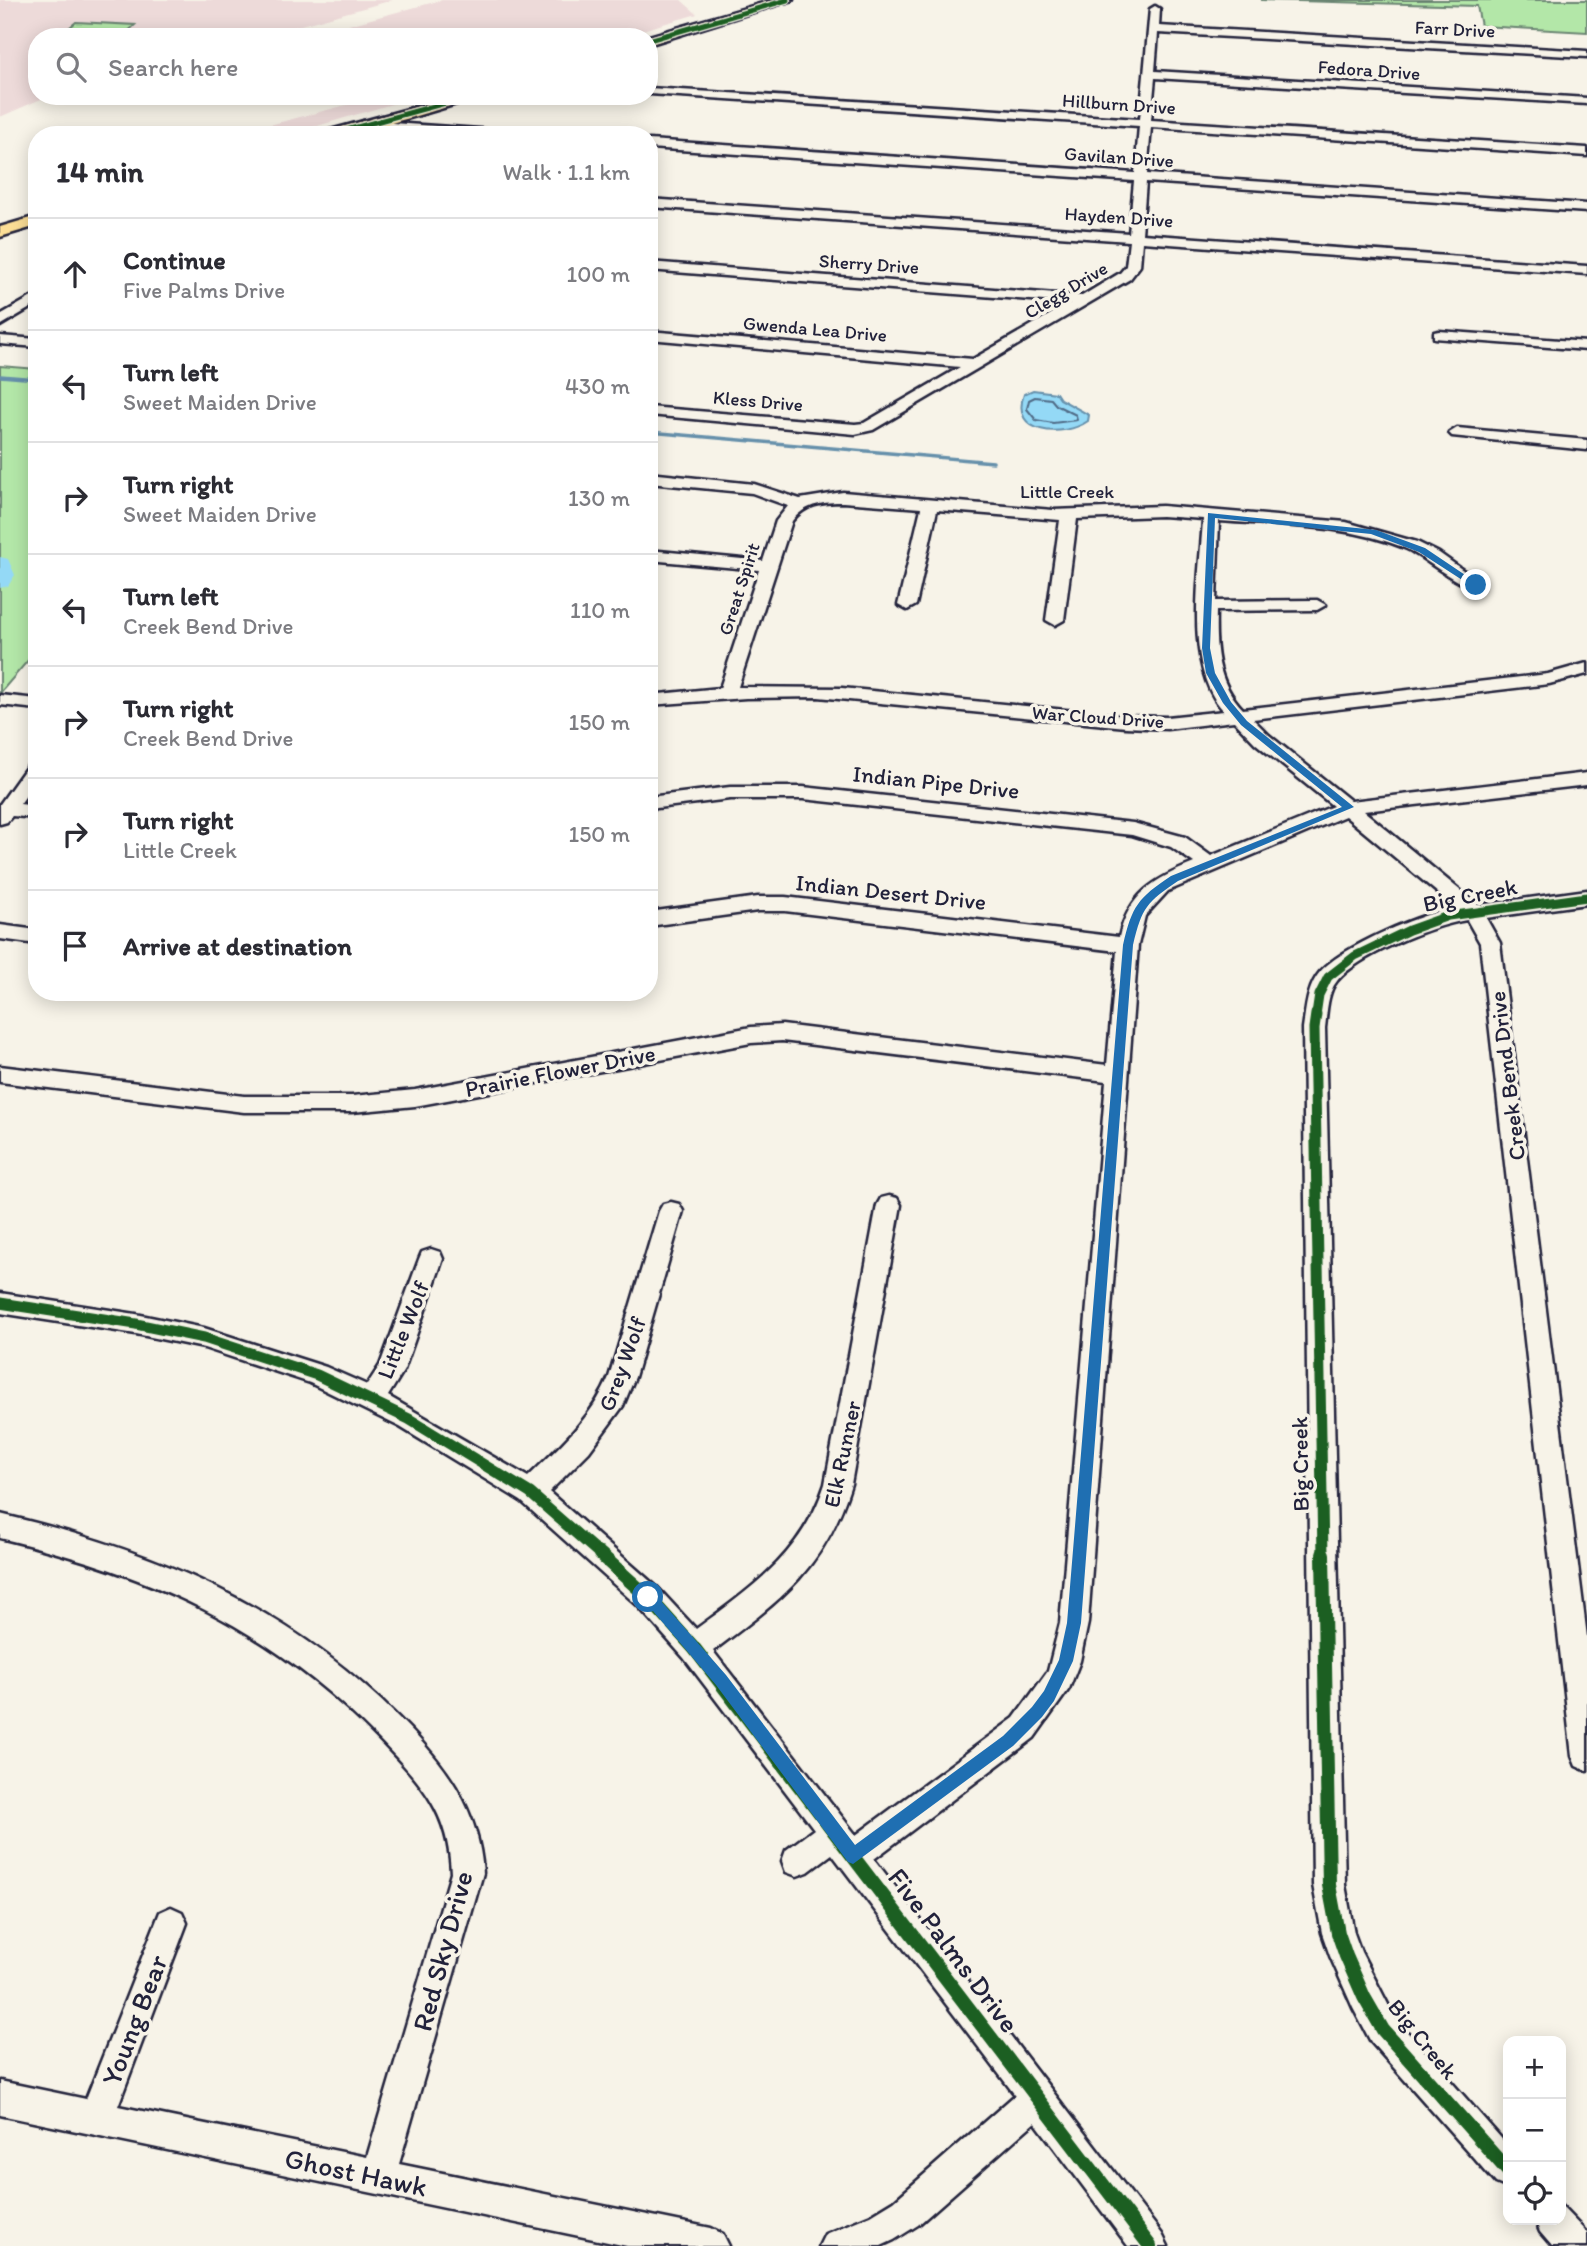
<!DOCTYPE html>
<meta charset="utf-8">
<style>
body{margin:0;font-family:Itim,sans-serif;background:#f7f7f7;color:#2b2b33}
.controls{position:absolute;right:21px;bottom:21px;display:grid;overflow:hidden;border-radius:14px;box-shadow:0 4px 18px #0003}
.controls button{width:63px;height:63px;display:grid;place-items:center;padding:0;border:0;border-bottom:2px solid #e1e1e2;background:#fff;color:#2b2b33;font:35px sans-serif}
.stop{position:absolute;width:21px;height:21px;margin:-16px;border:5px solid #1f6fb2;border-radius:50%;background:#fff}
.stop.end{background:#1f6fb2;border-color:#fff;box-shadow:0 2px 7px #0008}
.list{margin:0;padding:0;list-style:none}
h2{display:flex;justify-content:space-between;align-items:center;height:91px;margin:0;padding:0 28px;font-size:30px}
h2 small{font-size:23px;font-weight:400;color:#7c7c81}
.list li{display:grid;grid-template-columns:46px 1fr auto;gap:21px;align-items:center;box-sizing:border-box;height:112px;padding:0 28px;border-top:2px solid #e1e1e2}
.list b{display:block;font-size:26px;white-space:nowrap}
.list p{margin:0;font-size:23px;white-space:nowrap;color:#7c7c81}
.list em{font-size:23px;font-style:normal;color:#7c7c81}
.icon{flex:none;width:38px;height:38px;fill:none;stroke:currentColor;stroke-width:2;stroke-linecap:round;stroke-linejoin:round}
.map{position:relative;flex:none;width:1587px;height:2246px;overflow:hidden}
.search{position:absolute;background:#fff;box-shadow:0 4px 18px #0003;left:28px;top:28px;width:630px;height:77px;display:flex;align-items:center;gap:18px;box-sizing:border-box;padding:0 24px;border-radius:28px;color:#7c7c81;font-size:26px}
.panel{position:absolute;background:#fff;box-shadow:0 4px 18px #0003;left:28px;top:126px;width:630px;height:875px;border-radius:28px}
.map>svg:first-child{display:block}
.built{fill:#eddad9}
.green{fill:#b3e7a8;stroke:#6a8472;stroke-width:2}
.water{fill:#94d9f6;stroke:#6690ab;stroke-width:2}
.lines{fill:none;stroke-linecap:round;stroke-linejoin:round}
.shore{stroke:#506b86;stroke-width:2}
.stream{stroke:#6690ab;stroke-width:3.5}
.river{fill:#94d9f6;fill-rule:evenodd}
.minor-casing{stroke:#22223b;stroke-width:5}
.major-casing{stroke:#22223b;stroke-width:5}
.minor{fill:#f7f3e8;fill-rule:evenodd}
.major{fill:#fcde96;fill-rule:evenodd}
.cycleway-far3-casing{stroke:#f7f3e8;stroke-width:8}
.cycleway-far2-casing{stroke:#f7f3e8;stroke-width:12}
.cycleway-far1-casing{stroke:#f7f3e8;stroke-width:16}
.cycleway-casing{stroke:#f7f3e8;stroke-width:18}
.cycleway-far3{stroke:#1b5e20;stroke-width:5}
.cycleway-far2{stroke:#1b5e20;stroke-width:9}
.cycleway-far1{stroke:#1b5e20;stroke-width:11}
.cycleway{stroke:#1b5e20;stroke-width:14}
.route{fill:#1f6fb2}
.labels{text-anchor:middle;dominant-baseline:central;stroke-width:7;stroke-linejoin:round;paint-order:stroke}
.far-street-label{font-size:19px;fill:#22223b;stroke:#f7f3e8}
.street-label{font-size:23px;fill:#22223b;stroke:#f7f3e8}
.near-street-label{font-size:28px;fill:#22223b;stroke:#f7f3e8}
</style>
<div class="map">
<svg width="1587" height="2246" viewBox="0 0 1587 2246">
<rect width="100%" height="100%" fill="#f7f3e8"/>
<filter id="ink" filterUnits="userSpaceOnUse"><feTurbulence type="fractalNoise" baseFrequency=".0143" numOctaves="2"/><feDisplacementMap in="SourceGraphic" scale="14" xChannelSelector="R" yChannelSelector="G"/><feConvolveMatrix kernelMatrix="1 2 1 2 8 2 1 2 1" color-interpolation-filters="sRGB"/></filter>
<g filter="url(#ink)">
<!-- built -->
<g class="built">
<polygon points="0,0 393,0 257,37 37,37 37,96 48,96 0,117"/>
<polygon points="442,0 681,0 697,14 619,37 304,37"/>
<polygon points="381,96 419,96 287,135 264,135 254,129"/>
</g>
<!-- green -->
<g class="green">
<polygon points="1261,0 1587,0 1587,32 1481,26 1477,6"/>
<polygon points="76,22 135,25 122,37 58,37"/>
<polygon points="0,366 37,369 37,650 0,693"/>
</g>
<!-- water -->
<path class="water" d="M1033,390L1056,393L1060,399L1089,415L1088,421C1064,438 1009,435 1024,394Z"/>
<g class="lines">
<!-- shore -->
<polygon class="shore" points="1035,397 1051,399 1056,405 1076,415 1077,420 1053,423 1036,420 1027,409 1029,400"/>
<!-- stream -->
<g class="stream">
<polyline points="0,376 37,379"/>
<polyline points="649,432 993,462"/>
</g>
<!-- river -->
<polygon class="river" points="0,557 8,559 15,575 8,586 0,588"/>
<!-- minor casing -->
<g class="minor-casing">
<g id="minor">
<polygon points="1155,6 1160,9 1159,26 1587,51 1587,57 1158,33 1155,71 1587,98 1587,104 1155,78 1151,120 1587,148 1587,156 1151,127 1147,174 1587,204 1587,212 1146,182 1142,234 1587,266 1587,274 1142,242 1140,266 1130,279 873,430 855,434 649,415 649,407 855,424 864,423 960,367 649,339 649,331 973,359 1070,303 649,270 649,262 1082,296 1120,273 1126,266 1129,241 649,207 649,199 1129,233 1134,181 649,148 649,140 1135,173 1139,126 649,94 649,88 1140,119 1150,9"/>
<polygon points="363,121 509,131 515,135 454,135 359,127 359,123"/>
<polygon points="37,294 37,304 0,326 0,315"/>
<polygon points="1439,331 1587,342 1587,350 1434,338 1434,332"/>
<polygon points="0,336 37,339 37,347 0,344"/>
<polygon points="1457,428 1587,440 1587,450 1452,436 1449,433"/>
<path d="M649,473L754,484L800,499L843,492L1053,510L1162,506L1346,522L1417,542L1439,553L1484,585L1482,589C1466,593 1424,557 1407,549C1349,524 1280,526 1219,521L1216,601L1317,600L1326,605L1317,610L1216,611C1215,647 1216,681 1243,709L1548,674L1587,663V674L1549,684L1253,719L1269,735L1351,801L1587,773V785L1364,811L1478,905L1587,890V904L1486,918L1500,943L1587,1637V1771L1576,1766L1572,1756L1480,943L1467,920C1434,925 1358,955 1337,981C1327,993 1327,1013 1325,1028L1345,1885L1354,1933L1361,1952L1395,2018L1508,2146V2188L1496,2183L1371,2042L1353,2008L1330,1956L1322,1933L1313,1885L1303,1028C1306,1009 1307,987 1320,972C1343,946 1423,912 1456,908L1345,816L1168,891L1145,916L1138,945L1088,1623L1080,1661L1069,1689L1034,1738L874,1859L1162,2234L1168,2246H1128L1035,2122L918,2225L894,2240L881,2246H819L825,2234L871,2215L894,2201L1015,2095L832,1854L808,1872L797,1876L786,1872L782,1861L786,1850L814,1829L684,1658L638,1606L521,1501L400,1427L310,1383L204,1348L136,1334L0,1313V1293L136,1314L204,1328L326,1367L367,1385L380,1365L419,1259L422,1252L431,1249L440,1252L443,1259L404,1370L388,1396L528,1477C559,1447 592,1418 609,1377L659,1211L663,1204L671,1202L679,1204L683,1211L635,1377L623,1406L589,1452L549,1492L658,1588L696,1629C753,1587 802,1554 825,1484L877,1205L881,1198L889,1196L897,1198L901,1205L851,1484C825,1568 781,1600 713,1651L856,1835L1014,1718L1048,1671L1060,1623L1106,1081L782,1041L751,1043L415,1106L352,1112H244L0,1082V1066L244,1096H352L415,1090L751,1027L782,1025L1107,1065L1117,951L785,911H758L649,926V912L758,897H785L1119,937C1129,894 1154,879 1194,863L1171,847L1132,835L803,799H730L649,809V797L730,787H803L1133,823L1185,837L1211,856L1333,806L1255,743L1234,721L1167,729L1126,727L818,697L746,698L649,705V695L720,688L759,570L649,560V550L763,561L776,521L788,506L752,493L649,483ZM843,502L921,508L898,605L907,610L916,605L937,510L1060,520L1046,620L1055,625L1064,620L1077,519L1162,516L1203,519C1200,575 1183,668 1224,711L1167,717L1126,716L842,688L738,687L792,521C805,504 823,502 843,502Z"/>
<polygon points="0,695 37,699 37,709 0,705"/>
<polygon points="37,760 37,780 20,804 37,806 37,818 12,816 7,822 0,824 0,804 30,762"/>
<polygon points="0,925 37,930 37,944 0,939"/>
<path d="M0,1514C154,1550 287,1605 400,1719C444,1763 479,1808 483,1873L399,2164L711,2228L723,2234L729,2246H627L0,2115V2081L86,2099L160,1912L171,1907L182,1912L187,1923L118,2106L367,2157L451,1873C449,1810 419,1781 378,1738C269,1626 150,1574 0,1538Z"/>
<polygon points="1561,2206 1587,2233 1587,2246 1552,2246 1540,2232 1535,2220 1561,2220"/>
</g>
</g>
<!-- major casing -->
<g class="major-casing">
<g id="major">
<polygon points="773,0 793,0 654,43 649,44 649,37 646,37"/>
<path d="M456,96H478C472,101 355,134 343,135C336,135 328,135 321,135L323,132Z"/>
<polygon points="37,216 37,226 0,237 0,227"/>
</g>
</g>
<!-- minor -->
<use href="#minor" class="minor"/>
<!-- major -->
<use href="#major" class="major"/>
<!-- cycleway-far3 casing -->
<g class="cycleway-far3-casing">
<g id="cycleway-far3">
<polyline points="649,40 787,0"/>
<polyline points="328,135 471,96"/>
</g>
</g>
<!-- cycleway-far2 casing -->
<g class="cycleway-far2-casing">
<polyline id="cycleway-far2" points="1316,1015 1319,995 1328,977 1355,956 1409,930 1448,916 1587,897"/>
</g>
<!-- cycleway-far1 casing -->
<g class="cycleway-far1-casing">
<g id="cycleway-far1">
<polyline points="1316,1014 1314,1028 1323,1556"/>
<polyline points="0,1303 136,1324 204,1338 317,1375 409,1419 530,1493 602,1556"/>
</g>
</g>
<!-- cycleway casing -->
<g class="cycleway-casing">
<g id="cycleway">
<polyline points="600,1554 648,1597 694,1648 1150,2246"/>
<polyline points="1323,1554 1329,1885 1338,1933 1346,1956 1364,1997 1383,2030 1508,2171"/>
</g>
</g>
<!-- cycleway-far3 -->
<use href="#cycleway-far3" class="cycleway-far3"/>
<!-- cycleway-far2 -->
<use href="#cycleway-far2" class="cycleway-far2"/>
<!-- cycleway-far1 -->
<use href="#cycleway-far1" class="cycleway-far1"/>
<!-- cycleway -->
<use href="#cycleway" class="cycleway"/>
</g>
</g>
<!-- route -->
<path class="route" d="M1208,513L1376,530L1425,548L1480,585L1473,587L1419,552L1371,534L1215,518L1210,648L1215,673L1231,702L1247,721L1354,807L1178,881C1147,902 1142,907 1133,945L1081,1623L1073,1661L1054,1701L1042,1717L1013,1746L853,1864L848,1862L716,1685L641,1597L643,1592H653L726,1675L855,1845L1003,1736L1032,1707L1044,1691L1059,1660L1067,1623L1123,945C1132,906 1138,898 1171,876L1342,807L1241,725L1223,703L1206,673L1202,648Z"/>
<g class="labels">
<!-- far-street labels -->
<g class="far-street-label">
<text transform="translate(1455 29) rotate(3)">Farr Drive</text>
<text transform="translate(1369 70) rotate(4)">Fedora Drive</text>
<text transform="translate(1119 104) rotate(4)">Hillburn Drive</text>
<text transform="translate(1119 157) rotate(4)">Gavilan Drive</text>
<text transform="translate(1119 217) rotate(4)">Hayden Drive</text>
<text transform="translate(869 264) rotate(4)">Sherry Drive</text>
<text transform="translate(1066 290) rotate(-31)">Clegg Drive</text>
<text transform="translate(815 329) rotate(5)">Gwenda Lea Drive</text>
<text transform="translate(758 401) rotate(5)">Kless Drive</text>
<text x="1067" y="491">Little Creek</text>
<text transform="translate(739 589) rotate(-72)">Great Spirit</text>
<text transform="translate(1098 717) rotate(4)">War Cloud Drive</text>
</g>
<!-- street labels -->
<g class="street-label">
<text transform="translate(936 782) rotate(6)">Indian Pipe Drive</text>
<text transform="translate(891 892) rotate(6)">Indian Desert Drive</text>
<text transform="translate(1470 895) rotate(-11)">Big Creek</text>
<text transform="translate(560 1071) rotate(-11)">Prairie Flower Drive</text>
<text transform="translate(1507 1076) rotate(-97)">Creek Bend Drive</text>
<text transform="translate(403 1330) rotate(-68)">Little Wolf</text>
<text transform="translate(622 1364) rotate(-70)">Grey Wolf</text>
<text transform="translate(842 1454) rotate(-78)">Elk Runner</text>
<text transform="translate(1300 1464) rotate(-91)">Big Creek</text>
<text transform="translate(1423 2039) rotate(51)">Big Creek</text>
</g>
<!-- near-street labels -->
<g class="near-street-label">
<text transform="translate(954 1950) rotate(53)">Five Palms Drive</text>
<text transform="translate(442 1951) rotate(-75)">Red Sky Drive</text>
<text transform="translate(134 2020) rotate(-69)">Young Bear</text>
<text transform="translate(356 2172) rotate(12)">Ghost Hawk</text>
</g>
</g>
</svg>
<div class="controls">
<button>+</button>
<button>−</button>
<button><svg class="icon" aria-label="locate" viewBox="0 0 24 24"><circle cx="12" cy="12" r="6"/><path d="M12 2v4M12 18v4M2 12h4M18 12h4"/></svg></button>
</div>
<div class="stop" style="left:648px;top:1597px"></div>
<div class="stop end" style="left:1476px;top:585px"></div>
<div class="search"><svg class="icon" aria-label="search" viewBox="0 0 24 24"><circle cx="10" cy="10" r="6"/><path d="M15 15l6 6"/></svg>Search here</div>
<section class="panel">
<h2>14 min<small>Walk · 1.1 km</small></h2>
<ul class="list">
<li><svg class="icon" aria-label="ahead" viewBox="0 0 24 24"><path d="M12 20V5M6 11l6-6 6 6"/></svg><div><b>Continue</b><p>Five Palms Drive</p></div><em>100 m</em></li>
<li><svg class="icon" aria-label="left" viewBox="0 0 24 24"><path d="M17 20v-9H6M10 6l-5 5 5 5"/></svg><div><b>Turn left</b><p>Sweet Maiden Drive</p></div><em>430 m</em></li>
<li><svg class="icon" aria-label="right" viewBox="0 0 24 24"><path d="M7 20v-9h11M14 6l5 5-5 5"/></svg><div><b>Turn right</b><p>Sweet Maiden Drive</p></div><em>130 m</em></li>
<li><svg class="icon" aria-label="left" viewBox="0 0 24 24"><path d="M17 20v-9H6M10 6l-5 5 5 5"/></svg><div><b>Turn left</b><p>Creek Bend Drive</p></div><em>110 m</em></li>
<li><svg class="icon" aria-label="right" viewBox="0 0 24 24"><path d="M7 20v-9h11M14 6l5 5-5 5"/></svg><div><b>Turn right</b><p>Creek Bend Drive</p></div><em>150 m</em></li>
<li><svg class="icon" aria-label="right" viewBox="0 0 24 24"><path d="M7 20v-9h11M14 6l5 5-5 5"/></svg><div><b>Turn right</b><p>Little Creek</p></div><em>150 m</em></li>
<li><svg class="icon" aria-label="arrive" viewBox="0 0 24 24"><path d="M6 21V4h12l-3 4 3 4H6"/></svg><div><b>Arrive at destination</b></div></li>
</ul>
</section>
</div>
